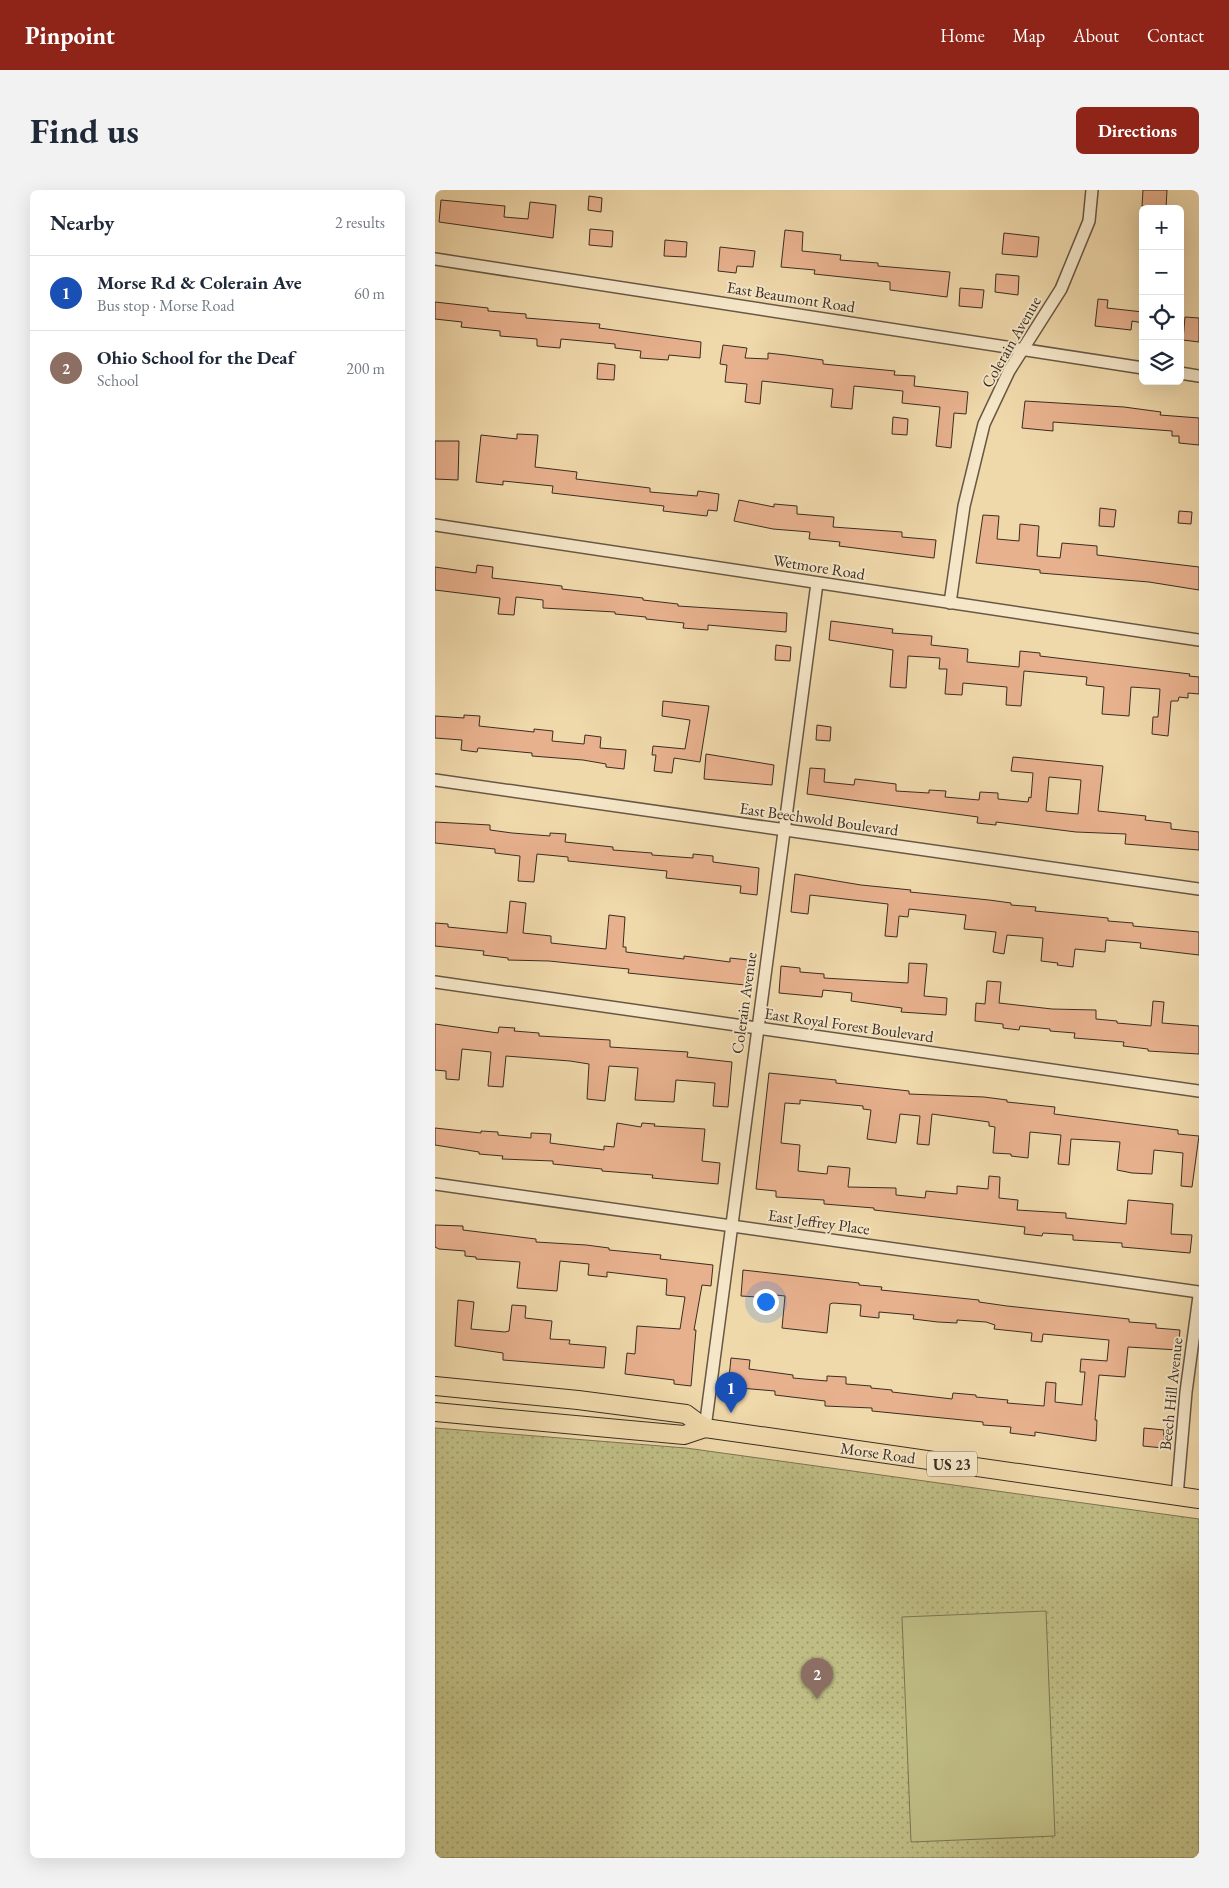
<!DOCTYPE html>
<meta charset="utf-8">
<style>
body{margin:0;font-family:"EB Garamond",serif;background:#f2f2f3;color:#1f2937}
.controls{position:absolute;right:15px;top:15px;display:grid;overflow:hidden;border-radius:8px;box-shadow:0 5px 20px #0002}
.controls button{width:45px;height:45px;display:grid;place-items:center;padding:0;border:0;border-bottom:1px solid #e0e1e3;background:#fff;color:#1f2937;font:25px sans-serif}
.you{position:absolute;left:330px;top:1111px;width:18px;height:18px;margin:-12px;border:4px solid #fff;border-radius:50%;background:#1a73e8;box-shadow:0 0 0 8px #1a73e833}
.badge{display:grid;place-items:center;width:32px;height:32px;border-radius:50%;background:#8f2418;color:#fff;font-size:16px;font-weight:700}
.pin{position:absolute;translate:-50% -41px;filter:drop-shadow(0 1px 2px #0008)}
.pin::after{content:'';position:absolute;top:26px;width:18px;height:15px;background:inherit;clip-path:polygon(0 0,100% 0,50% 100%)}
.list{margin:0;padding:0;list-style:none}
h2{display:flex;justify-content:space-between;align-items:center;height:65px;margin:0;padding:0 20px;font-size:21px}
h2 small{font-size:16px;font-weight:400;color:#747a83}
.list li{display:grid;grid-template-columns:32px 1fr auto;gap:15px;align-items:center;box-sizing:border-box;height:75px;padding:0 20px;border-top:1px solid #e0e1e3}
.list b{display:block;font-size:19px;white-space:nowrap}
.list p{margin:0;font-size:16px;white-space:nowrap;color:#747a83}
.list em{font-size:16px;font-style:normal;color:#747a83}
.icon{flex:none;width:28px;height:28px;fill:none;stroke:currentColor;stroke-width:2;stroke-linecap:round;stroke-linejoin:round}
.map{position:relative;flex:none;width:764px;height:1668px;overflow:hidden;border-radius:8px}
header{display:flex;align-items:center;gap:30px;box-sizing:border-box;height:70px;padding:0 25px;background:#8f2418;color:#fff}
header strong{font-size:24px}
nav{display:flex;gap:28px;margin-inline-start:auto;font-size:18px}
.intro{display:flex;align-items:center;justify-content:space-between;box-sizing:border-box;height:120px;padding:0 30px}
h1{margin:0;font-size:35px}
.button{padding:12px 22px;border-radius:8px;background:#8f2418;color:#fff;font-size:18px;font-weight:700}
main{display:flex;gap:30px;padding:0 30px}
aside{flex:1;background:#fff;border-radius:8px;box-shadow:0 5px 20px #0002}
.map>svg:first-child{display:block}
.grass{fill:url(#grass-dots);stroke:#7c7553}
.green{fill:#bfbd84;stroke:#7c7553}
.building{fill:#e8b18e;stroke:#3a2d22;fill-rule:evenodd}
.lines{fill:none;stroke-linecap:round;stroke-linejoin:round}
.minor-casing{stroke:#675844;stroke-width:14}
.primary-casing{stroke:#3a2d22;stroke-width:20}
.minor{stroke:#f5e6c8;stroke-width:11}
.primary{stroke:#efd8aa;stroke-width:18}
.labels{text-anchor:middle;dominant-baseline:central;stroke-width:4;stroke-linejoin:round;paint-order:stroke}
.shield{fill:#f5e6c8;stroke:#726454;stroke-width:1}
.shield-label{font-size:15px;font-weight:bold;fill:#3a2d22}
.street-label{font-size:16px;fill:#3a2d22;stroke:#f5e6c8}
</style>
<header>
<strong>Pinpoint</strong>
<nav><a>Home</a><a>Map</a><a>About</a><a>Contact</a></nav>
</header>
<div class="intro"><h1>Find us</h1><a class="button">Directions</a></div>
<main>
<aside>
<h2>Nearby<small>2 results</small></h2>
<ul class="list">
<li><span class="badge" style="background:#1a4fb4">1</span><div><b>Morse Rd &amp; Colerain Ave</b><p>Bus stop · Morse Road</p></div><em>60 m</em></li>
<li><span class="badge" style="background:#8d6e63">2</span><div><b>Ohio School for the Deaf</b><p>School</p></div><em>200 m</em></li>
</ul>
</aside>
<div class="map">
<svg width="764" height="1668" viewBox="0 0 764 1668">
<defs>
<pattern id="grass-dots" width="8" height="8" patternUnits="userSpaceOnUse" patternTransform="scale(1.25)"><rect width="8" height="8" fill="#bfbd84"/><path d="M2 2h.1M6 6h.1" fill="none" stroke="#9c9a6c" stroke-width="1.8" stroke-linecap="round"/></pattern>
</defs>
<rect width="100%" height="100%" fill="#efd8aa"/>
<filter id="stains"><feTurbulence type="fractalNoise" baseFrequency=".004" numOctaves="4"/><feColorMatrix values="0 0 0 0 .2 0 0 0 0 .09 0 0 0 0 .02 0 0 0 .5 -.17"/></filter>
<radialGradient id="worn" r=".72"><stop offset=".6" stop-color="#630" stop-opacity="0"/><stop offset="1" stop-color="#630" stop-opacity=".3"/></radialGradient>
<!-- grass -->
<polygon class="grass" points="0,1238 251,1258 764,1329 764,1668 0,1668"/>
<!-- green -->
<polygon class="green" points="611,1421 620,1646 476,1652 467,1427"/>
<!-- building -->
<g class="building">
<polygon points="708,0 732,0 731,18 707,16"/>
<polygon points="154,6 167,8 166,22 153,20"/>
<polygon points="6,10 70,16 69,27 93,29 95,12 121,15 118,48 4,32"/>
<polygon points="155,39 178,41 177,57 154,55"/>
<polygon points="350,40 368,42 367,61 406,65 405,70 443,73 443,76 515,82 512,107 455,100 455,92 379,84 380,80 346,77"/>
<polygon points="569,43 604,47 602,67 567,64"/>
<polygon points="230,50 252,52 251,67 229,66"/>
<polygon points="285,57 320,61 318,77 302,76 301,83 283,81"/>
<polygon points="561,84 584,86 583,105 560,102"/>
<polygon points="525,98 549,100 547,118 524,116"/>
<polygon points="663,109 673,110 672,118 708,122 708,133 697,131 696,140 660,136"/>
<polygon points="0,112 53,118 53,121 91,124 91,128 165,134 164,138 266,152 265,168 234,165 233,170 205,168 206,161 180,158 180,154 126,149 125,158 102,156 102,149 65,146 65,141 26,137 27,132 0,129"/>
<polygon points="750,127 764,128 764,152 748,150"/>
<polygon points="288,155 312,158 310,168 333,169 333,163 351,165 388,170 388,174 460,181 459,185 480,186 479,196 533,202 531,224 519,223 516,258 501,256 505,217 467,213 468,201 419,196 417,219 396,217 398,199 327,191 325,214 310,212 312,194 290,192 292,175 285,174"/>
<polygon points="163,173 180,175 179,190 162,189"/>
<polygon points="590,211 689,217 726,222 725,225 764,228 764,255 744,253 744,246 737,246 737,241 618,232 618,241 587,238"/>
<polygon points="458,227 473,229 472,245 457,244"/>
<polygon points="82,244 103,245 100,277 142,282 141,289 215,298 215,302 262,306 263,301 284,304 282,321 273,320 272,326 228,321 229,316 117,303 118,296 68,291 68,295 41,292 46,245 82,249"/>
<polygon points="0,251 24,251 23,290 0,289"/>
<polygon points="304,310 339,317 339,314 362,316 362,324 399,327 398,337 467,342 467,347 501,350 499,368 404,356 405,352 374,349 375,342 338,339 299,331"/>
<polygon points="665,318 681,320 679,337 664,336"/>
<polygon points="744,321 757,322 756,334 743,333"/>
<polygon points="548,325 564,326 562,349 584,351 585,334 604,336 602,366 625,368 627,353 662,356 662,365 764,377 764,400 714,392 605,383 605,380 541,373"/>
<polygon points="42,375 58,377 57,388 127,396 127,399 208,408 208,410 243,414 243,416 352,423 351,442 273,435 273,440 248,438 249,433 211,429 211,427 180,424 180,422 108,418 108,410 81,407 79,425 63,424 65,408 0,400 0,377 41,383"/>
<polygon points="396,431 458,439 457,443 497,446 496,455 533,459 532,472 584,477 585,461 605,463 605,466 755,484 754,486 764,487 764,504 753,503 753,508 744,507 743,511 736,511 733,546 717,544 718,527 723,527 725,499 696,497 694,526 667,524 669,497 651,495 652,487 589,481 586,516 571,515 572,497 528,493 527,505 510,504 512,479 504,479 505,468 473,466 471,498 455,497 458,460 394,450"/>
<polygon points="341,455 356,457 355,471 340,470"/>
<polygon points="228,511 274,516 265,572 239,568 237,583 219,581 221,565 217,565 218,556 250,559 255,530 227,526"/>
<polygon points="29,525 45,526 44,536 99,542 99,539 118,541 117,551 149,554 150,545 166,547 165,558 191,560 189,579 171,577 171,574 148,570 97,566 97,563 43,558 42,562 26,560 27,550 0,548 0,526 29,528"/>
<polygon points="382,535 396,537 395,551 381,550"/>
<polygon points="271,564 339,575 337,595 269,589"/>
<path d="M578,567L668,576L663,621L711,626L710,630L736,633V639L764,642V660L690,654L691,644L641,642L561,632V635L542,633L543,627L372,604L375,578L390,579L389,592L419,595L420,589L437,591L461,594V601L494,603V600L511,601L510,607L544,610L545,602L563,603V609L593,612L594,607L596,608L598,583L576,581ZM614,587L646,590L643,624L611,621Z"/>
<polygon points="0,632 55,635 55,640 77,643 115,646 115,643 131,644 130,652 178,657 178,660 217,663 217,665 258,668 258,664 278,666 278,672 324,678 322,705 305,703 306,696 231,688 232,681 133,671 133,667 102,664 99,692 83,691 85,666 60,663 60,659 0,653"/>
<polygon points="360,684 426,695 476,700 475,702 554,710 576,713 576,715 601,717 600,721 673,728 673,731 698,733 698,736 764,742 764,765 705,758 706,753 671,750 670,762 640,759 638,777 622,775 623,773 606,771 608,748 572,745 569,764 558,762 561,742 529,739 531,725 474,719 473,727 464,726 462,747 450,746 453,714 375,705 373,724 356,722"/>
<polygon points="75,711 91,713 88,743 116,746 116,753 171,759 174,725 190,727 188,757 191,757 191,762 249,769 249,766 295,772 295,768 313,770 310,795 193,783 194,779 173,777 114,771 73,770 73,768 48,765 49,761 0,756 0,733 13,734 13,737 72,743"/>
<polygon points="474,773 492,774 489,806 512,808 511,825 466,822 467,818 416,811 417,803 388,800 387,807 344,803 346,776 365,778 365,782 389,784 389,788 473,793"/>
<polygon points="552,791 566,792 564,813 617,819 661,820 661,829 682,831 682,833 716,836 718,811 729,812 727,833 764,836 764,864 713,861 713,859 688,856 689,852 639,848 640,843 615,841 615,839 585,836 584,840 568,838 568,834 540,831 541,813 550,814"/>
<polygon points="0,834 63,843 64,837 80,838 79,841 104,843 104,846 175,850 175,857 253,862 252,867 297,872 293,917 278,916 280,893 241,890 239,912 200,910 203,878 174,876 170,911 152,909 154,874 135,871 71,866 68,897 53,896 56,862 27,859 24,890 11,889 11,881 0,880"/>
<polygon points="334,883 401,890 401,893 474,901 474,904 549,907 572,910 572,912 620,917 619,924 743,940 743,944 764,946 757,997 746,996 748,963 719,960 717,984 697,983 682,980 685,952 636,949 634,975 623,974 626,945 595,942 593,968 576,966 576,964 558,963 560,937 554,936 554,932 497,924 494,955 482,954 485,926 465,924 461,953 432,949 436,920 428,919 428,916 365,910 365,914 350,913 346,953 365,955 363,981 392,984 393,976 415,978 413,997 461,998 461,1005 490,1008 491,1001 522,1004 522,996 553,999 554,986 565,987 564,1008 583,1010 582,1020 631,1023 631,1028 691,1034 693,1010 738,1014 736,1044 757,1045 755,1063 687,1057 687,1053 638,1050 638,1045 608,1043 607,1046 589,1044 590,1037 439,1020 439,1018 389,1014 389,1010 341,1007 341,1001 321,999"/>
<polygon points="182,933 206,937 207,933 220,934 219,936 270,939 267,971 285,973 283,994 217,988 218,985 167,981 167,979 118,974 118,971 67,969 68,966 44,964 44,962 0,955 0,938 46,943 46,941 63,942 63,945 96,948 96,943 116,944 115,953 169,960 169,956 179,957"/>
<polygon points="0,1035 28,1036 28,1040 101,1049 101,1052 151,1055 174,1058 174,1060 226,1065 225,1069 278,1075 276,1096 267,1095 259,1140 261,1140 256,1196 239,1194 239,1190 190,1184 192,1163 200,1164 202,1136 245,1139 250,1107 231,1105 232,1089 172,1082 172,1087 153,1085 154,1074 125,1071 122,1101 82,1098 85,1072 41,1069 41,1067 30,1066 30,1061 4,1059 0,1057"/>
<polygon points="308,1080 424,1093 424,1095 447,1097 446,1100 544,1110 544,1112 572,1116 694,1129 694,1132 721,1134 721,1138 745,1140 743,1160 693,1157 690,1187 664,1185 660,1230 662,1230 661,1251 600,1242 600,1246 575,1243 576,1237 548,1235 548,1232 437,1221 437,1218 390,1216 390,1211 340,1205 340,1201 293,1197 296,1168 315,1170 314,1179 358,1185 358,1188 392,1191 392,1186 411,1187 411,1194 436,1196 436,1198 457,1200 457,1202 517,1209 518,1203 541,1205 541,1207 573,1210 572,1213 609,1216 611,1192 621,1193 620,1212 647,1215 650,1182 645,1182 646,1169 672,1171 674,1150 608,1144 607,1152 596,1151 597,1143 559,1139 560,1135 551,1132 522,1130 522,1133 503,1132 478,1129 479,1125 444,1122 444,1128 425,1126 426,1115 398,1113 395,1114 392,1143 347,1138 350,1106 322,1103 322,1107 306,1106"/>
<polygon points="23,1110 39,1112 36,1139 70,1142 74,1141 77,1115 91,1116 90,1128 117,1131 115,1149 135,1150 134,1154 171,1157 169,1178 68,1170 68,1163 20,1156"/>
<polygon points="709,1238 729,1240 728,1258 708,1256"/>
</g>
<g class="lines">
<!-- minor casing -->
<g class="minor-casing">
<g id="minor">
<polyline points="0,69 708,178"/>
<polyline points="745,183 764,186"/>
<polyline points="0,335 764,450"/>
<polyline points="515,413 529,316 549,234 574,181 626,99 654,31 657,0"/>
<polyline points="0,590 764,699"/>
<polyline points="0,792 764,901"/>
<polyline points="0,994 764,1102"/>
<polyline points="270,1238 382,393"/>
<polyline points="742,1306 751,1202 764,1106"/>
</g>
</g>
<!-- primary casing -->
<g class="primary-casing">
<g id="primary">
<polyline points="0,1196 143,1210 251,1224 270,1238"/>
<polyline points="0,1222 249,1245 270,1238 764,1309"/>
</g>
</g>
<!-- minor -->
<use href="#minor" class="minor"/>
<!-- primary -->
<use href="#primary" class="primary"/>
</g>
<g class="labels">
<!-- shield labels -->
<rect class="shield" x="492" y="1261.5" width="50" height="25" rx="4"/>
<g class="shield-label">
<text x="517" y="1274">US 23</text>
</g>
<!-- street labels -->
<g class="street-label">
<text transform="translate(356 107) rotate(9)">East Beaumont Road</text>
<text transform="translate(576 152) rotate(-60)">Colerain Avenue</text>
<text transform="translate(384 377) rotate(9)">Wetmore Road</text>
<text transform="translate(384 629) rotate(8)">East Beechwold Boulevard</text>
<text transform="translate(309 813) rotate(-82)">Colerain Avenue</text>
<text transform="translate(414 835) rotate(8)">East Royal Forest Boulevard</text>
<text transform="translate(384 1032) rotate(8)">East Jeffrey Place</text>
<text transform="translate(736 1204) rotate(-84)">Beech Hill Avenue</text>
<text transform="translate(443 1263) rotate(8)">Morse Road</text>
</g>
</g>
<rect width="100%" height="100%" filter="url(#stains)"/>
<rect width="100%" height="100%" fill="url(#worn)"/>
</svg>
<div class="controls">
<button>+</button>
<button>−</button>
<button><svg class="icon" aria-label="locate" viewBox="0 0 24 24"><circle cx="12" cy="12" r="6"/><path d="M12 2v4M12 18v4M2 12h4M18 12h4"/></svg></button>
<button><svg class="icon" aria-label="layers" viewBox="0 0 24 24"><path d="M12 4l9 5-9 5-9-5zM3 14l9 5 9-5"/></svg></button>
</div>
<div class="you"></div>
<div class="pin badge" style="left:296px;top:1223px;background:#1a4fb4">1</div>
<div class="pin badge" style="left:382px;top:1509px;background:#8d6e63">2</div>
</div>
</main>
